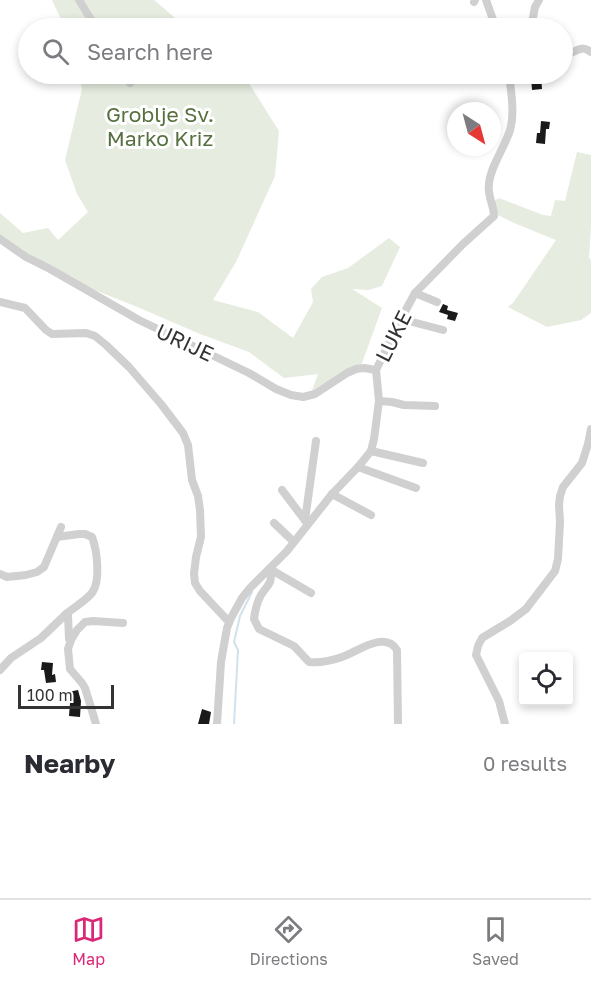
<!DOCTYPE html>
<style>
body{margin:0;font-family:"Golos Text",sans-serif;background:#f7f7f7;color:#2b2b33}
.controls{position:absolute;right:18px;bottom:18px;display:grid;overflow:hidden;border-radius:6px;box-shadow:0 3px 9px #0003}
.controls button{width:54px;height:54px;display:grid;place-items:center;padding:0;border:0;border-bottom:2px solid #e1e1e2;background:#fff;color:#2b2b33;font:30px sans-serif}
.compass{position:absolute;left:447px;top:102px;width:54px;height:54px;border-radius:50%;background:#fff;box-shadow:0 3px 9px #0003;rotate:144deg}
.scale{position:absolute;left:18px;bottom:15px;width:96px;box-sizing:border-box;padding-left:6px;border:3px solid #333;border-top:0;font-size:16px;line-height:21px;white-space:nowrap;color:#333;-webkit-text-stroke:4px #fff;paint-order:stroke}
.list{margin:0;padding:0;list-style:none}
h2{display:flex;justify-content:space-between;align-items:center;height:78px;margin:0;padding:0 24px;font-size:26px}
h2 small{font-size:20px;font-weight:400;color:#7c7c81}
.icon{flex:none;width:33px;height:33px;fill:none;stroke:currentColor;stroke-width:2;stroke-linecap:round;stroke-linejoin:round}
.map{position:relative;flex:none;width:591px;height:724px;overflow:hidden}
.search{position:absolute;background:#fff;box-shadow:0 3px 9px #0003;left:18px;right:18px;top:18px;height:66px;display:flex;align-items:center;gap:15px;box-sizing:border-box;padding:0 21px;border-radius:33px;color:#7c7c81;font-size:22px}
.sheet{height:174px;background:#fff}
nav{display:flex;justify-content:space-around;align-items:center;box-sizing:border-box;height:84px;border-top:2px solid #e1e1e2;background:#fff;font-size:16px;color:#7c7c81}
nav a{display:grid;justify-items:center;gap:3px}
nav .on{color:#db2777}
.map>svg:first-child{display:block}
.green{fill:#e6ecdf}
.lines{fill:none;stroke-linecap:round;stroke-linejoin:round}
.stream{stroke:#cfe2ee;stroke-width:2}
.building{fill:#1a1a1a}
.minor{stroke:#d0d0d0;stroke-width:8}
.labels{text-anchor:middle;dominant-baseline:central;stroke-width:6;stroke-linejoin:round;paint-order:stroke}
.park-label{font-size:21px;fill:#56703f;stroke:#fff}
.street-label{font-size:21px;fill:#333;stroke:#fff}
</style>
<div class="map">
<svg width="591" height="724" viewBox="0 0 591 724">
<rect width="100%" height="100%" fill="#fff"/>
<!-- green -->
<g class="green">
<polygon points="52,0 154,0 187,28 65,28"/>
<polygon points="79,74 193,74 200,78 204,74 238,74 250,85 279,131 275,176 236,262 213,300 258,312 293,338 313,302 311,289 322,277 348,268 389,238 400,247 382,286 369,290 352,289 382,308 361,366 310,396 318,374 284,378 249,352 200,334 135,306 57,275 0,235 0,213 23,233 48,228 58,240 88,212 77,194 65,160 82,89"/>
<polygon points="577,152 591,155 591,226 589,257 591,261 591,313 581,320 547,327 508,307 513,303 556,240 514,223 498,215 494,201 499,198 543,215 551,216 555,200 565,201"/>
</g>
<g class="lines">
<!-- stream -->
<polyline class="stream" points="234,724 238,650 234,642 240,616 252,592"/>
</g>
<!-- building -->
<g class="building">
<polygon points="541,75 542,89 532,90 531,76"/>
<polygon points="541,121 550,122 549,129 546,129 545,144 536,143 537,133 540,133"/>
<polygon points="443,304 448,306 447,310 458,313 455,321 447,319 448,315 439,312"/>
<polygon points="42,662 53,663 52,675 55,674 56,682 46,683 44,670 41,670"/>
<polygon points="78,690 81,701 80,717 69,716 70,703 68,692"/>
<polygon points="202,709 211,712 209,724 198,724"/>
</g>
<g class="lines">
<!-- minor -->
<g class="minor">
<polyline points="79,0 96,28"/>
<polyline points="486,0 496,28"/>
<polyline points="474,2 475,0"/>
<polyline points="531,28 535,7 539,0"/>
<path d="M562,49L571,53C579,49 583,46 591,52"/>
<polyline points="123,74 130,83"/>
<polyline points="0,239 26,257 50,269 139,320 249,373 276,389 291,395 303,397 315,394 347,373 356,369 364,368 376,370"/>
<polyline points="415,293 437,302"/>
<polyline points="0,302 25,308 46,330 52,334 86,333 95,336 106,345 129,367 161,404 183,433 188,445 192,480 198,496 200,510 201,537 196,557 194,574 195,583 200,591 229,622"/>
<polyline points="401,319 443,330"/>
<polyline points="379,401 392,402 404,405 435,406"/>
<polyline points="371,451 423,463"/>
<polyline points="358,467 416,488"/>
<polyline points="282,490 307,523"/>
<polyline points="332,494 371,515"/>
<polyline points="305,520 316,441"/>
<polyline points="274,523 294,542"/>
<path d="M57,537L79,534H85L92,537C97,550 101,581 92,593C85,601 75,607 66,614"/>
<path d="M270,569C273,584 268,584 261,595C257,602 255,611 254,619L259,629L294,646L309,662C320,663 331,661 342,657C357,652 385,630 397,650L398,724"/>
<polyline points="270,569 311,593"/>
<polyline points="0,574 7,577 26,575 37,572 44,567 61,527"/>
<polyline points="0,670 11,658 41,638 66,614 68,615 69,639 71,640"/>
<polyline points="96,724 85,688 82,683 70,669 68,649 71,640 77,630 85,622 93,621 123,623"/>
<path d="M217,724L221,662L227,628L231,618L242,598L250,588L287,551L332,494L358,467L371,451L374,439L379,401L376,370L401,319L415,293L463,244L494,216C494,206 487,195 489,184C490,167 505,147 510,130C515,113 511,92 509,74"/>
<polyline points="505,724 499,701 476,655 478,646 482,638 510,621 526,609 555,571 558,559 560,522 559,505 560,496 563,487 582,463 588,444 591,429"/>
</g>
</g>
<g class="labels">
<!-- park labels -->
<g class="park-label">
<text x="160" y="114">Groblje Sv.<tspan x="160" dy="24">Marko Kriz</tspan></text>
</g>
<!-- street labels -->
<g class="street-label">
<text transform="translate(393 336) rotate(-63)">LUKE</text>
<text transform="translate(185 342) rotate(25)">URIJE</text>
</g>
</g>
</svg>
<div class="controls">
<button><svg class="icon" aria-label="locate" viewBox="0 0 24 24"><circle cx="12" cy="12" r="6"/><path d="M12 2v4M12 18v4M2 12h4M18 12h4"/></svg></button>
</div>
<svg class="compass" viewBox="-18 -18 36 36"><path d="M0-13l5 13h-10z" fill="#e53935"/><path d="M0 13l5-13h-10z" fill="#7c7c81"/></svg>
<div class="scale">100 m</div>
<div class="search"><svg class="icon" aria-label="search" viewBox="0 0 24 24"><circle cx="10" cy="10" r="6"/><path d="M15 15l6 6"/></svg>Search here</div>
</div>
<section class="sheet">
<h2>Nearby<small>0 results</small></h2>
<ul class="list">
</ul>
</section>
<nav>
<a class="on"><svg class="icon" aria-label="map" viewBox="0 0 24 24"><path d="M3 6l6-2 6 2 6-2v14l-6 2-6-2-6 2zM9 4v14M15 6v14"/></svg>Map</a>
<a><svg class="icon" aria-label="directions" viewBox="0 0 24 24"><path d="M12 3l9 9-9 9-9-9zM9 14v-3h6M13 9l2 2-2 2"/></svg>Directions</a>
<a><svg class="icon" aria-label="saved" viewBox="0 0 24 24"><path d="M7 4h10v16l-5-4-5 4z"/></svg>Saved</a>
</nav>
